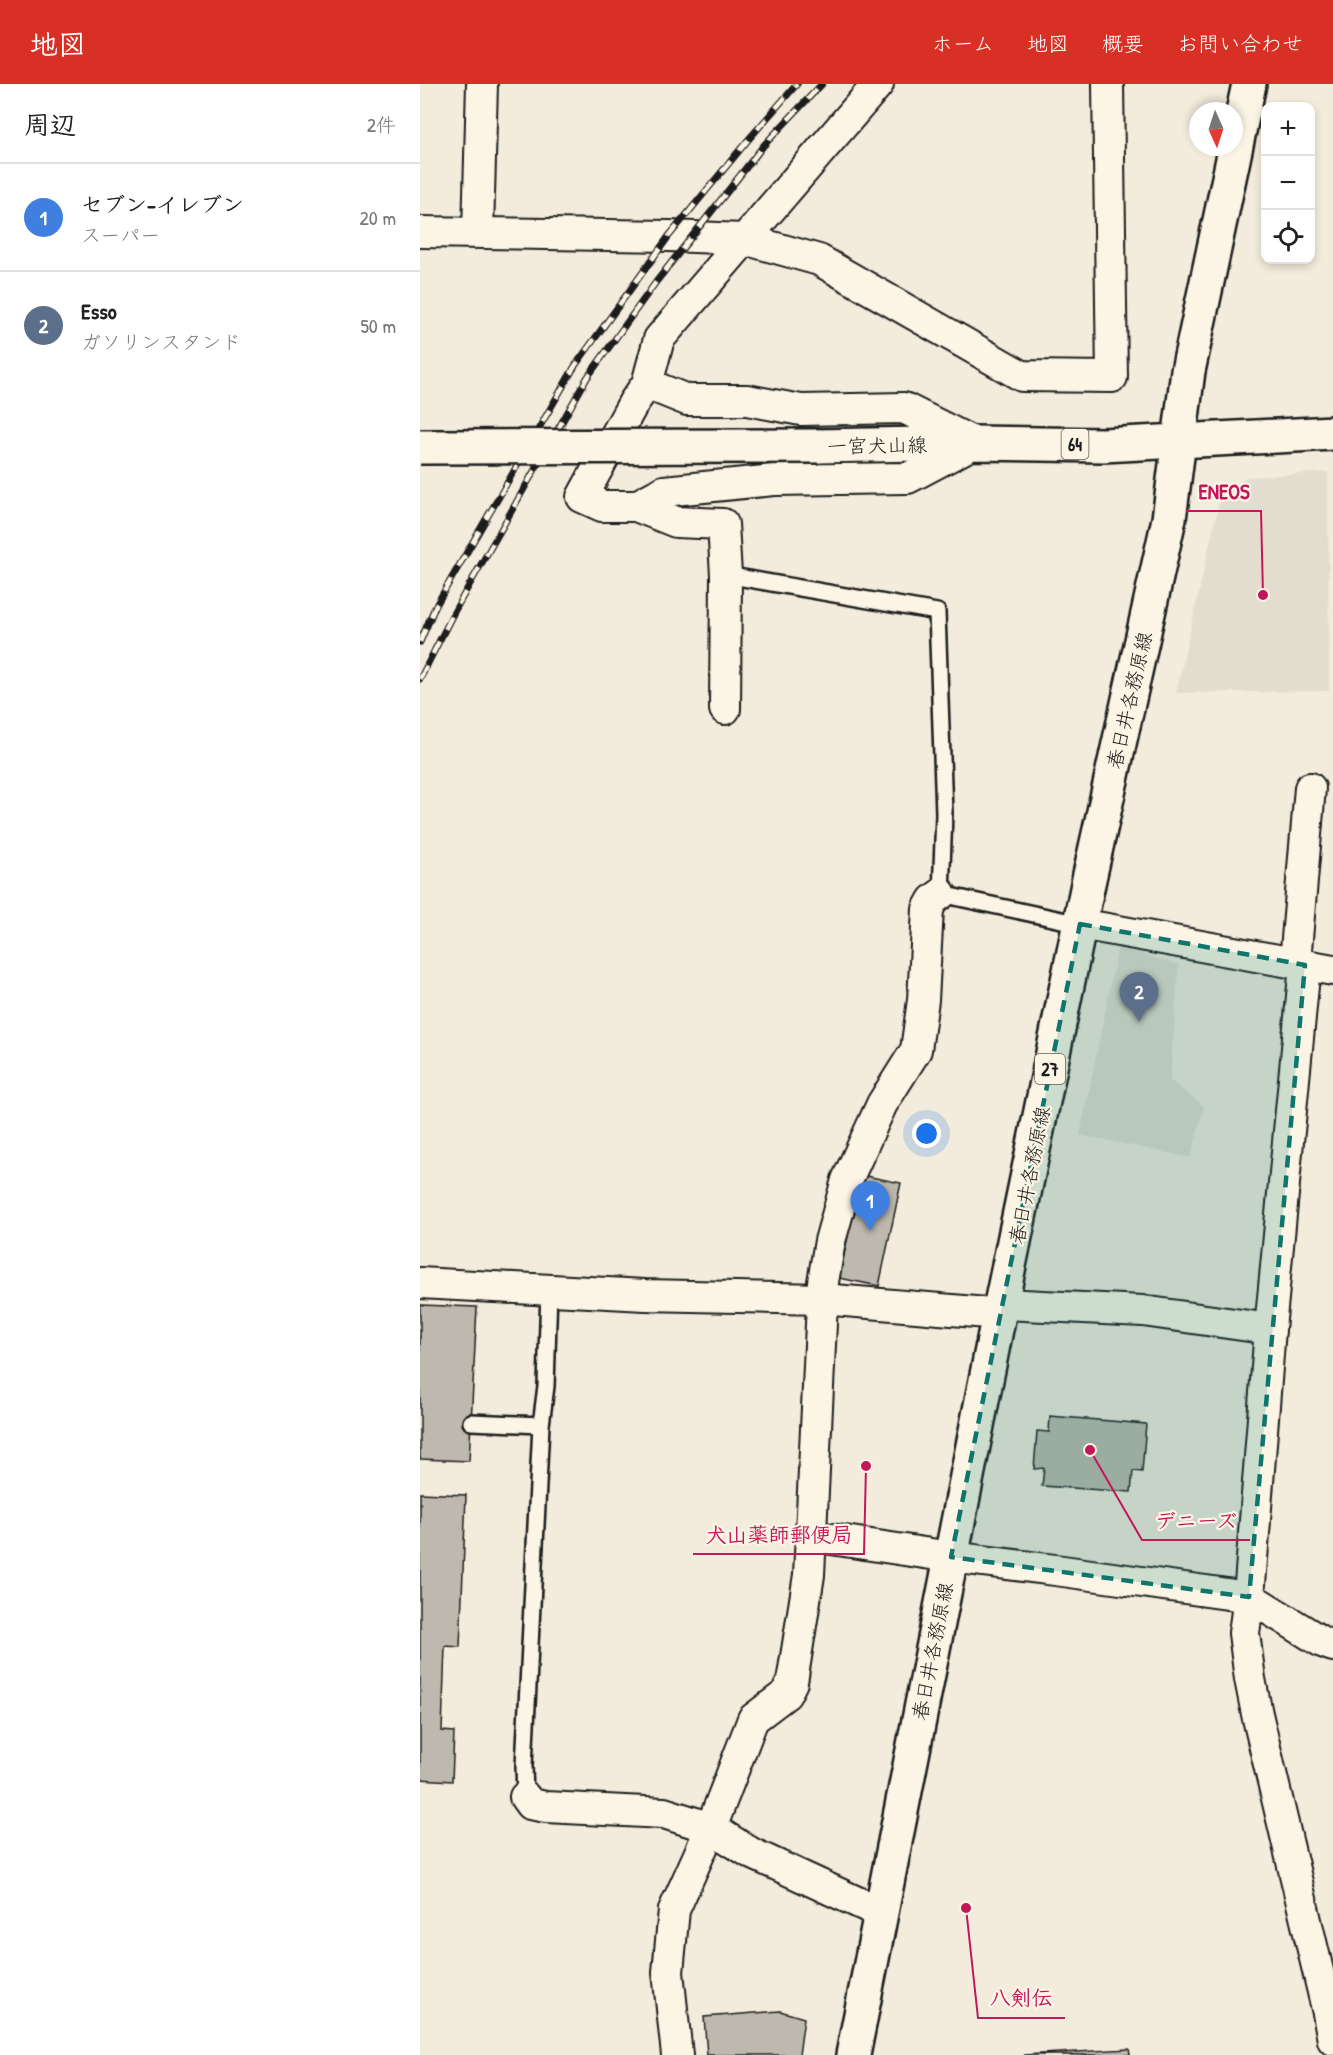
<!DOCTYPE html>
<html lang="ja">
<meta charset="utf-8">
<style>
body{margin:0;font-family:"Patrick Hand","Klee One",sans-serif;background:#f2f2f2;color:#222}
.controls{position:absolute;right:18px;top:18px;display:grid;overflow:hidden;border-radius:12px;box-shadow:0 3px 9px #0003}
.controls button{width:54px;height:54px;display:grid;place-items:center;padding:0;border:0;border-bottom:2px solid #e0e0e0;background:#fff;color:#222;font:30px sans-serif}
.compass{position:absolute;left:769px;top:18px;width:54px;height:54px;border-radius:50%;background:#fff;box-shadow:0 3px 9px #0003;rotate:177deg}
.you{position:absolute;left:507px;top:1050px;width:21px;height:21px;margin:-15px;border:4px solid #fff;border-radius:50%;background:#1a73e8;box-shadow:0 0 0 9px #1a73e833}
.badge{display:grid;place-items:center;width:39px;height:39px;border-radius:50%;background:#d93025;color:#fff;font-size:20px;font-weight:700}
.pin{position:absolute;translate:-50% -50px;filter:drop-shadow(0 2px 3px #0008)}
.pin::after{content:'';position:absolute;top:32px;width:21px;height:18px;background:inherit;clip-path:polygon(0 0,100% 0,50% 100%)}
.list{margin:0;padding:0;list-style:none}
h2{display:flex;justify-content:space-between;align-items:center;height:78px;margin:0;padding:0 24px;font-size:26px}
h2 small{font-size:20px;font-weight:400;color:#767676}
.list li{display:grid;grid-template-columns:39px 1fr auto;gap:18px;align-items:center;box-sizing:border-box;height:108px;padding:0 24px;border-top:2px solid #e0e0e0}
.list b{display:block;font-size:22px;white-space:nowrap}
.list p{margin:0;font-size:20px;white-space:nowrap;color:#767676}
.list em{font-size:20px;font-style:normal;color:#767676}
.icon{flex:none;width:33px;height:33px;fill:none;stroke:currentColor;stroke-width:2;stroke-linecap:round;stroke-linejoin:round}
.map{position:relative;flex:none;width:913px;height:1971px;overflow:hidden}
header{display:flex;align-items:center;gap:36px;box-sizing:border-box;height:84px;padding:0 30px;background:#d93025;color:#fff}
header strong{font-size:28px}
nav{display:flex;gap:33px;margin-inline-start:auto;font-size:21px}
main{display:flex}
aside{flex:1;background:#fff}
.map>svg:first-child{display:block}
.built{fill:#e3ddcf}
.building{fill:#beb9ae;stroke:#1c1c1c;stroke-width:1.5}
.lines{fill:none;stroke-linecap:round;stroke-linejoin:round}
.service-casing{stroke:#1c1c1c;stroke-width:20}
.minor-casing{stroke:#1c1c1c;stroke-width:34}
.primary-casing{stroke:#1c1c1c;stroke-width:38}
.service{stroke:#fcf5e5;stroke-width:15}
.minor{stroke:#fcf5e5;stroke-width:30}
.primary{stroke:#fcf5e5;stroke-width:33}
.rail-casing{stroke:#1c1c1c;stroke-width:7}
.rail{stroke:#fcf5e5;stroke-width:4.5;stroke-dasharray:14;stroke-linecap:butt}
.primary-bridge-casing{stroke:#1c1c1c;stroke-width:38;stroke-linecap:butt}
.primary-bridge{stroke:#fcf5e5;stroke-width:33}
.marked{fill:#0f766e;fill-opacity:0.2;stroke:#0f766e;stroke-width:4.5;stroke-dasharray:12 8;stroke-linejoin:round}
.labels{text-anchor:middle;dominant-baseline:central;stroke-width:4.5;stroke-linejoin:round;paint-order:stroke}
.shield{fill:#fcf5e5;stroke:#5f5d58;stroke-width:1.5}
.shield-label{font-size:18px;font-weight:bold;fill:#1c1c1c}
.street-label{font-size:20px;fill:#1c1c1c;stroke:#fcf5e5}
.leader{fill:none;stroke:#c2185b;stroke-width:2}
.callout-dot{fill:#c2185b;stroke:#fcf5e5;stroke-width:2}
.callout-label{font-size:21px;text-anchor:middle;font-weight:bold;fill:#c2185b;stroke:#fcf5e5;stroke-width:4.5;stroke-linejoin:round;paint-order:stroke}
</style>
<header>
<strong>地図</strong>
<nav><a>ホーム</a><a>地図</a><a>概要</a><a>お問い合わせ</a></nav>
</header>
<main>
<aside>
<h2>周辺<small>2件</small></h2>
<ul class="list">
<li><span class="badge" style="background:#3f7fe0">1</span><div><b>セブン-イレブン</b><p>スーパー</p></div><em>20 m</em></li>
<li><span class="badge" style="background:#5c6f8a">2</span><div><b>Esso</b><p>ガソリンスタンド</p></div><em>50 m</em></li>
</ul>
</aside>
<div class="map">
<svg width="913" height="1971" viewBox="0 0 913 1971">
<rect width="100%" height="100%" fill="#f3ecdd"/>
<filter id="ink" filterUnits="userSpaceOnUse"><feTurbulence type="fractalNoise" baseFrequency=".0167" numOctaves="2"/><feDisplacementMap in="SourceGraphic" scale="12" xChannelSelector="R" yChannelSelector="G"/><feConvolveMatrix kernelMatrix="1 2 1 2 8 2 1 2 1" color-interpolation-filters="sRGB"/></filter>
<g filter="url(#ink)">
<!-- built -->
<g class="built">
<polygon points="908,388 909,607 756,609 800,415 827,393"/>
<polygon points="698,863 759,881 750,996 784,1022 771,1074 660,1051"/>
</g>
<!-- building -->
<g class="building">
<polygon points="441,1091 481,1099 459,1202 419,1194"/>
<polygon points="0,1221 57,1223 49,1377 0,1375"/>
<polygon points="630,1332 726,1340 722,1388 713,1387 711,1408 622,1402 624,1384 614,1385 617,1347 629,1348"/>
<polygon points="0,1409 46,1411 40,1563 25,1562 22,1647 34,1648 32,1697 0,1695"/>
<polygon points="360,1927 384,1934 379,1971 287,1971 284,1933"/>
<polygon points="709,1965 710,1971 604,1971"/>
</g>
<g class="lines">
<!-- service casing -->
<g class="service-casing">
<g id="service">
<polyline points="306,491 517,528 524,730 521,810 660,840"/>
<polyline points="51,1338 121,1341"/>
<polyline points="105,1713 104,1682 121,1341 126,1302 129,1206"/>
</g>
</g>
<!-- minor casing -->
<g class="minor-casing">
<g id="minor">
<polyline points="0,148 249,152 324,155 399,176 602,292 692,293 688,0"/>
<polyline points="58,148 62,0"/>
<polyline points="227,300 267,316 327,316 381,326 484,324 554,359"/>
<polyline points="216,422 244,407 354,396 488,394 554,359"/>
<polyline points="305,625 306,491 303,440 256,438 216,422 182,422 162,413 214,318 227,300 239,255 458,0"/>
<polyline points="660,840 913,886"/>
<polyline points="875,878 890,704"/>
<polyline points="885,881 850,1245 829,1513 824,1549 830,1595 837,1630 908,1929 913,1956"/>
<polyline points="0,1199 225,1211 402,1215 579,1230"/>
<polyline points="583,1220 723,1227 850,1245"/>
<polyline points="391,1452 531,1473 643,1487 829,1513 902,1558 913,1562"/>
<polyline points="105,1713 110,1720 126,1723 244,1729 291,1744 333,1635 366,1610 372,1598 389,1491 403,1198 410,1157 427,1096 462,1020 496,966 503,916 508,825 513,816 521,810"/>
<polyline points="257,1971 248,1888 254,1826 291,1744 331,1769 461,1829"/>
</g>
</g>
<!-- primary casing -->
<g class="primary-casing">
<g id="primary">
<polyline points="398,362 554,359 683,361 913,349"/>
<polyline points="433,1971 579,1230 669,795 749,435 768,287 829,0"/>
</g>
</g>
<!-- service -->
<use href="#service" class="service"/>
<!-- minor -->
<use href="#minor" class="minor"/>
<!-- primary -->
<use href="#primary" class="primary"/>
<!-- rail casing -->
<g class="rail-casing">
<g id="rail">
<polyline points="0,558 15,523 155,282 249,152 328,56 377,0"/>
<polyline points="0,595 34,528 167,294 236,198 344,61 402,0"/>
</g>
</g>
<!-- rail -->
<use href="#rail" class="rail"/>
<!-- primary-bridge casing -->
<g class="primary-bridge-casing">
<polyline id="primary-bridge" points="0,363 398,362"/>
</g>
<!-- primary-bridge -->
<use href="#primary-bridge" class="primary-bridge"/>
</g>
</g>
<!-- marked area -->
<path class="marked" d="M660,840L885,881L829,1513L531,1473Z"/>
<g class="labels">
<!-- shield labels -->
<g class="shield">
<rect x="641.5" y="345" width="27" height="30" rx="4.5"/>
<rect x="615" y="970" width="30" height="30" rx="4.5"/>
</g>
<g class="shield-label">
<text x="655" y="360">64</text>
<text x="630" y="985">27</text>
</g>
<!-- street labels -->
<g class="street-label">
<text transform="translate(457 361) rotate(-1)">一宮犬山線</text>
<text transform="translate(709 616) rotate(-77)">春日井各務原線</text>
<text transform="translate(609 1091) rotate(-79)">春日井各務原線</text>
<text transform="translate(512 1567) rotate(-79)">春日井各務原線</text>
</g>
</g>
<!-- callouts -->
<path class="leader" d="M843 511L841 427H766M670 1366L722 1456H830M446 1382L444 1470H273M546 1824L558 1934H645"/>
<g class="callout-dot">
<circle cx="843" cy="511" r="6"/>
<circle cx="670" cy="1366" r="6"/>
<circle cx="446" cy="1382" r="6"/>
<circle cx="546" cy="1824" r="6"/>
</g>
<g class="callout-label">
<text x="804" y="415">ENEOS</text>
<text x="776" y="1444">デニーズ</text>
<text x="359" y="1458">犬山薬師郵便局</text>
<text x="601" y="1921">八剣伝</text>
</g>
</svg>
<div class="controls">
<button>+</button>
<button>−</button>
<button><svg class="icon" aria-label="locate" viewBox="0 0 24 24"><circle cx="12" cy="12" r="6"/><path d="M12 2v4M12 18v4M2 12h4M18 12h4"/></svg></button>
</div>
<svg class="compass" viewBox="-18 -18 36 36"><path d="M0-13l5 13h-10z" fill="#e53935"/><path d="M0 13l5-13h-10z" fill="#767676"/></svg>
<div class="you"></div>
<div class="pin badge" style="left:450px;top:1147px;background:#3f7fe0">1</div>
<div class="pin badge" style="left:719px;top:938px;background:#5c6f8a">2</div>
</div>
</main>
